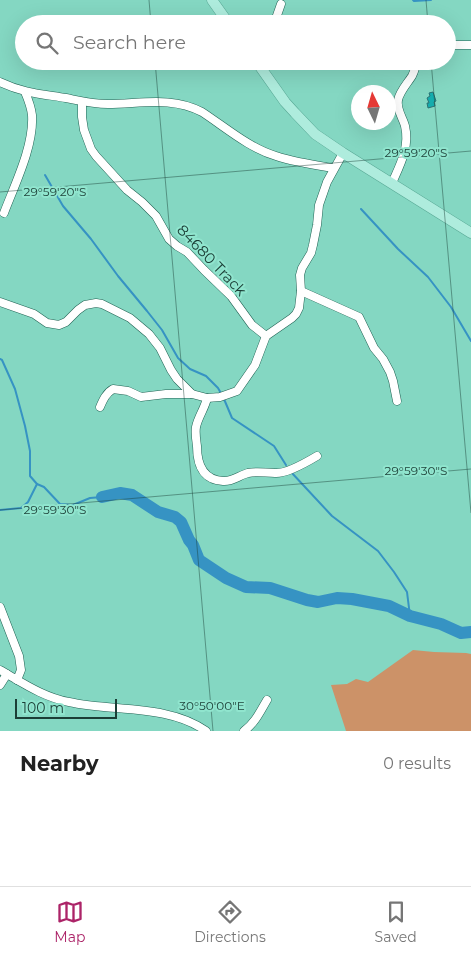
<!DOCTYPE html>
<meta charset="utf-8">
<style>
body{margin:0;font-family:Montserrat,sans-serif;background:#f6f6f6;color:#222}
.compass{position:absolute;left:351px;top:85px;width:45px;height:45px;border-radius:50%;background:#fff;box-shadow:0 5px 20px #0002;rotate:355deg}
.scale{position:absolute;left:15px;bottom:12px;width:102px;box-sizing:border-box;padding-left:5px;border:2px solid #1b3e36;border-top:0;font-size:14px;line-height:18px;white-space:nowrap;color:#1b3e36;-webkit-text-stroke:4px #90e5ce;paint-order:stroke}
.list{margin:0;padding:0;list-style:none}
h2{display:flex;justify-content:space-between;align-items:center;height:65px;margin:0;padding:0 20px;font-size:21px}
h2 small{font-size:16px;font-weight:400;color:#767676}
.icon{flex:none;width:28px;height:28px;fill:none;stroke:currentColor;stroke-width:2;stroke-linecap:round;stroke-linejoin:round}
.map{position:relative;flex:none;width:471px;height:731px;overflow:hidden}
.search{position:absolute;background:#fff;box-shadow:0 5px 20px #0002;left:15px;right:15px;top:15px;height:55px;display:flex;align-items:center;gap:12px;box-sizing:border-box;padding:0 18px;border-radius:28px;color:#767676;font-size:19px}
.sheet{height:155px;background:#fff}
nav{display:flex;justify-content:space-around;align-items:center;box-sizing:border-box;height:70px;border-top:1px solid #e0e0e0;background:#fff;font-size:14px;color:#767676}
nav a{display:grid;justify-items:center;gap:2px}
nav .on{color:#ac2468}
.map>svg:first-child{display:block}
.green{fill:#cc9268}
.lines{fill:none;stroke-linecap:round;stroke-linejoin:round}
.stream{stroke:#3693c3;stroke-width:2}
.river{stroke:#3693c3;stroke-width:12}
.building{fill:#15acad;stroke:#2a7273}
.minor-casing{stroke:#216354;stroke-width:9}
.major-casing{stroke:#57a794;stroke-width:11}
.minor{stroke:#fff;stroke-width:8}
.major{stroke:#aeecdd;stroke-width:10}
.ticks{fill:none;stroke:#1b3e36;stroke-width:1;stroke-opacity:0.45}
.labels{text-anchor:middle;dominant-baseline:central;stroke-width:4;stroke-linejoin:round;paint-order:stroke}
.street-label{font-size:15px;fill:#1b3e36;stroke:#90e5ce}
.ticks-label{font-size:12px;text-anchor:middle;fill:#1b3e36;stroke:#90e5ce;stroke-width:4;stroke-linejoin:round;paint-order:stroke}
</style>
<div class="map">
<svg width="471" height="731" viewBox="0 0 471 731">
<rect width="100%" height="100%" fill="#84d7c2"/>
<!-- green -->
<polygon class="green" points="413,650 434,652 466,653 471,654 471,731 346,731 331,685 347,684 356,679 368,682"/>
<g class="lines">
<!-- stream -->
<g class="stream">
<polyline points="413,0 414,1 431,0"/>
<polyline points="45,175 63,206 91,239 118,276 147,311 162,330 178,358 190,369 206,376 218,388 222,395"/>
<polyline points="361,209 398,249 428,277 451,307 471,341"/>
<polyline points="0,359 2,360 15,389 25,426 30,451 30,476 37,484 44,487 60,504 73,505 90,498 102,497"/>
<polyline points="224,399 232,418 274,446 286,465"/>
<polyline points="291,472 332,516 378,551 394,572 407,592 410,616"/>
<polyline points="0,510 21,508 28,502 37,484"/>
</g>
<!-- river -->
<polyline class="river" points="102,497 120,493 132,495 158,512 175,517 181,522 189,540 193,545 199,560 226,578 246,587 270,588 307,600 318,602 337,598 352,599 389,606 410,616 441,624 461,633 471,632"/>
</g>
<!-- building -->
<polygon class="building" points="433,92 436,101 434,102 435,106 428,108 427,103 429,103 427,98 430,96 429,93"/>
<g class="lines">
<!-- minor casing -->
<g class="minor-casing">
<g id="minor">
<polyline points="274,24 281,4"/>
<polyline points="447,45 471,45"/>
<path d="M0,82C23,93 42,94 66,98C81,101 93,104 108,104C140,104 172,96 202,112C225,127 249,148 276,156C294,162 314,165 333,168"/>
<polyline points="82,102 82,117 84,130 91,149 96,156 127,190 142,202 156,216 169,239 177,246 187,252 204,270 231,296 252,325 266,336"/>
<path d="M392,183C400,165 410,147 405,126C403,118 396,109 398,100C400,91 407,84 412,76C414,72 416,66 416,61"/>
<path d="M4,213C15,184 34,146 32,115C31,107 28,99 25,92"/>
<polyline points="301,291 359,317 374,348 383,359 390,372 393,381 397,401"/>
<polyline points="0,302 34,314 47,323 59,325 66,322 78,310 85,305 96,303 102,304 130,318 149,334 160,348 171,370 177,379 192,394"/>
<path d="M207,398C205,408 198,417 196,427C195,433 196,439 197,446C197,463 202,480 223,481C232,482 240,475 248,473C257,471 266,473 275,473C287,474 307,462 317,456"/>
<path d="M100,407C103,400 106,393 113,389L128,391L141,397L166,394H192L207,398L220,397L237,391L255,365L266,336L292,318L296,314L299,308L301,291L300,275L302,268L311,253L313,245L317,225L319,205L327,182L343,153"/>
<polyline points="0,607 19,656 21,670 17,680"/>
<path d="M0,670C23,683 43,697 69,702C113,712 168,704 206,731"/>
<polyline points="0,685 7,674"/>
<path d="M244,731C255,723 260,712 267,700"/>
</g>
</g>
<!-- major casing -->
<g class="major-casing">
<g id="major">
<polyline points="212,0 229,24"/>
<polyline points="256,61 285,102 295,113 315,134 343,153 471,233"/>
</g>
</g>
<!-- minor -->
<use href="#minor" class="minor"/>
<!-- major -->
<use href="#major" class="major"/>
</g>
<!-- ticks -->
<path class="ticks" d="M149,0L151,24M426,0L428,24M155,61L213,731M431,61L471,513M0,192L471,151M0,510L471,469"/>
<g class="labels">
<!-- street labels -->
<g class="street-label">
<text transform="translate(212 260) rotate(46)">84680 Track</text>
</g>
</g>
<g class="ticks-label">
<text x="416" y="157">29°59'20"S</text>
<text x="55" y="196">29°59'20"S</text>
<text x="416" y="475">29°59'30"S</text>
<text x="55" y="514">29°59'30"S</text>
<text x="212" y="710">30°50'00"E</text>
</g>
</svg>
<svg class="compass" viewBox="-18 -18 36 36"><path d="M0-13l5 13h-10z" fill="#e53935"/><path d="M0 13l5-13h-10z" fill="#767676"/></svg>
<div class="scale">100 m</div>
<div class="search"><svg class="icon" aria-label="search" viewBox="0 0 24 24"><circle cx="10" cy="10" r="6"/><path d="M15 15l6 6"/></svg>Search here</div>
</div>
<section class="sheet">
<h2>Nearby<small>0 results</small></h2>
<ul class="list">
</ul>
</section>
<nav>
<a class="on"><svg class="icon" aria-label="map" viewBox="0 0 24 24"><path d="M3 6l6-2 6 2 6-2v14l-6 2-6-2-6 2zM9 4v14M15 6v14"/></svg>Map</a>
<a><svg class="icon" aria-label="directions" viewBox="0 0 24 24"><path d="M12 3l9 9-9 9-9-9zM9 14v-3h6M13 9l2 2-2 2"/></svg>Directions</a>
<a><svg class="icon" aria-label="saved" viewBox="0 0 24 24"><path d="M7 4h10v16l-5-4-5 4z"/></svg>Saved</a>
</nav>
